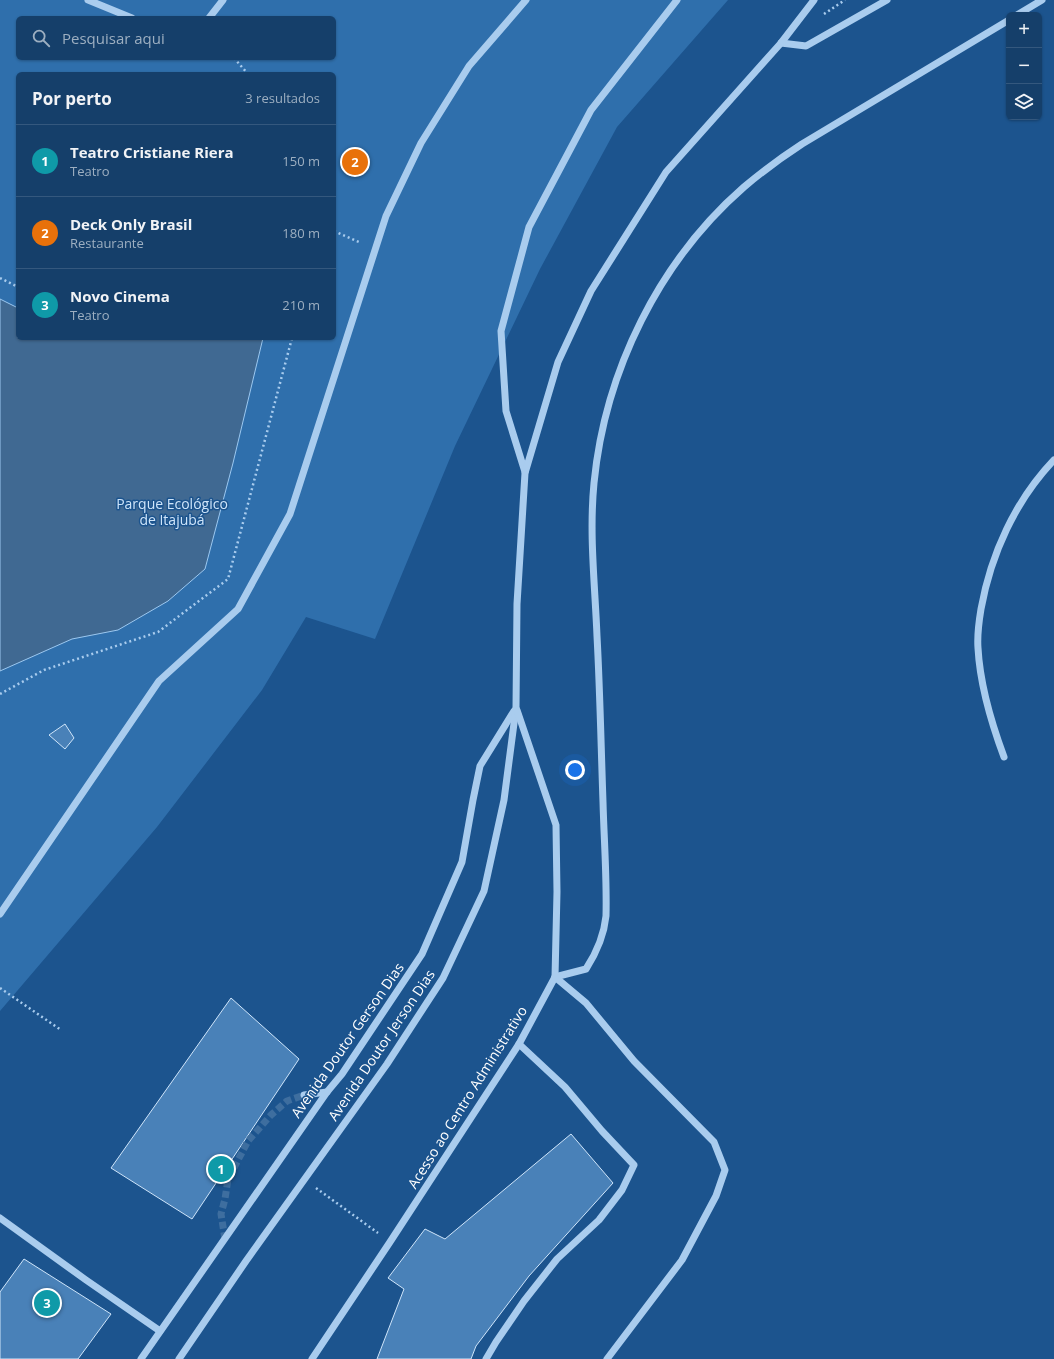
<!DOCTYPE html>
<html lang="pt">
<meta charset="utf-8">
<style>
body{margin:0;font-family:"Open Sans",sans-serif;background:#1e4670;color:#f1f3f6}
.controls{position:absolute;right:12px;top:12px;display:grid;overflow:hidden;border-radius:6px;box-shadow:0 1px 3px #0004}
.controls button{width:36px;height:36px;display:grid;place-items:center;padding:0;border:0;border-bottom:1px solid #34587e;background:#153f6a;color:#f1f3f6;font:20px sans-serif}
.you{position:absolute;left:575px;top:770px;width:14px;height:14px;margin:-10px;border:3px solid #fff;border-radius:50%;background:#1a73e8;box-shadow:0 0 0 6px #1a73e833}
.badge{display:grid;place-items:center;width:26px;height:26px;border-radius:50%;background:#e797bd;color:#fff;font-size:13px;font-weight:700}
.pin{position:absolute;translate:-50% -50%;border:2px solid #fff;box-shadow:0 1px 4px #0006}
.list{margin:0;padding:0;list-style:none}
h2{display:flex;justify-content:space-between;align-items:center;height:52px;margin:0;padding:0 16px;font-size:17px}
h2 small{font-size:13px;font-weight:400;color:#9dafc1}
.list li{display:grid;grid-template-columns:26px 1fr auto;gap:12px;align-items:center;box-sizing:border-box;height:72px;padding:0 16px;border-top:1px solid #34587e}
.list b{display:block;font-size:15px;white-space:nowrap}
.list p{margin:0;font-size:13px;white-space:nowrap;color:#9dafc1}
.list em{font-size:13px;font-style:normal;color:#9dafc1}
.icon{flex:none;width:22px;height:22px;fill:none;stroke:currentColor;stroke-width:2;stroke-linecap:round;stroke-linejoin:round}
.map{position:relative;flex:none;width:1054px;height:1359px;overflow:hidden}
.search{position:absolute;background:#153f6a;box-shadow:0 1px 3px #0004;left:16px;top:16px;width:320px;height:44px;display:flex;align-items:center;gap:10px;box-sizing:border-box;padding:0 14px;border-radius:6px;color:#9dafc1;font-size:15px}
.panel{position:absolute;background:#153f6a;box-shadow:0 1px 3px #0004;left:16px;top:72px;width:320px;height:268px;border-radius:6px}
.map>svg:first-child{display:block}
.green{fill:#2f6fac;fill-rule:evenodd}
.water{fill:#406992;stroke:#9cc8f0}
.building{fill:#4981b8;stroke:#cfe5fa}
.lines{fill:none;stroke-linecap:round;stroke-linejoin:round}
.minor-tunnel{stroke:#3e6e9f;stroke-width:7;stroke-dasharray:7 3.5;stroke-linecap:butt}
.path{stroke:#a9ccee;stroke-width:2.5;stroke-dasharray:2 3;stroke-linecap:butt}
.minor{stroke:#a9ccee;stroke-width:7}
.labels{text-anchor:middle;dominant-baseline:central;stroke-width:3;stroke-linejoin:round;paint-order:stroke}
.park-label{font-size:14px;fill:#cfe5fa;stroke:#1c548e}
.street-label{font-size:14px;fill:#fff;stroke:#1c548e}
</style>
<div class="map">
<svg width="1054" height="1359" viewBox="0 0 1054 1359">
<rect width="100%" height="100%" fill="#1c548e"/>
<!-- green -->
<path class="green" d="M0,0H728L617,127L540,269L455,446L375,639L306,617L262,690L157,827L0,1011ZM18,18H334V58H18ZM18,74H334V338H18Z"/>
<!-- water -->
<polygon class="water" points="0,299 18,308 18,338 263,338 233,463 205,569 168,601 118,630 72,639 0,671"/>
<!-- building -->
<g class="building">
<polygon points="65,724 74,738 65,749 49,735"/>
<polygon points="231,998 299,1059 192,1219 111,1168"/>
<polygon points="571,1134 613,1183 529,1276 476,1346 471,1359 377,1359 404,1289 388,1278 425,1229 445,1239"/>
<polygon points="24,1259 111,1314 78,1359 0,1359 0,1292"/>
</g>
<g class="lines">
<!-- minor-tunnel -->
<polyline class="minor-tunnel" points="225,1239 221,1214 225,1199 228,1179 248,1141 271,1115 287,1101 304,1095"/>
<!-- path -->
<g class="path">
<polyline points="824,14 845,0"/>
<polyline points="234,58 248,74"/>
<polyline points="334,231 361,243"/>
<polyline points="0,278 18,287"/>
<polyline points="0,694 44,670 158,632 228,579 292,338"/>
<polyline points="0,988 61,1030"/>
<polyline points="316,1188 378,1233"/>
</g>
<!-- minor -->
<g class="minor">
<polyline points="88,0 132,18"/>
<polyline points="1017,15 1042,0"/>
<polyline points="209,18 223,0"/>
<polyline points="781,43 806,46 887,0"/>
<polyline points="525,472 506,411 501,331 529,227 591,110 677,0"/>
<path d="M1004,757C991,722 980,686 978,648C977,635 979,621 981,609C991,554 1015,501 1054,460"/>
<polyline points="0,914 159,681 238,609 290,514 386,216 421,143 469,66 526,0"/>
<path d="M555,977L586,969C597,952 604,936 606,916C607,878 604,840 603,802C601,746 600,691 597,636C595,585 589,534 594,483C605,371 659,261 744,187C763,171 782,157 802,144L1009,20"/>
<polyline points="555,977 586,1003 634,1061 714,1142 725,1170 716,1196 682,1260 607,1359"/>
<polyline points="304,1095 327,1092"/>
<polyline points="0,1218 86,1280 160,1331"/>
<polyline points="141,1359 327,1092 342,1074 422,954 462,862 473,800 480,766 514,711"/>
<polyline points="179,1359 246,1261 387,1064 443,978 484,891 504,800 516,708 517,604 525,473 558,362 591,291 666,172 781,43 814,0"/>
<polyline points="312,1359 390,1242 519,1044 555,977 557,892 556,825 517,710"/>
<polyline points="486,1359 496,1342 524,1301 557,1259 599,1220 622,1190 634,1165 602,1131 565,1087 519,1044"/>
</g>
</g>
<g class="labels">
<!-- park labels -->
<g class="park-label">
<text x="172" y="503">Parque Ecológico<tspan x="172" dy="16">de Itajubá</tspan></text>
</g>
<!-- street labels -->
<g class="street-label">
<text transform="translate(347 1040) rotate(-55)">Avenida Doutor Gerson Dias</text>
<text transform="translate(381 1045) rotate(-56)">Avenida Doutor Jerson Dias</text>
<text transform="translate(467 1097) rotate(-58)">Acesso ao Centro Administrativo</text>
</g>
</g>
</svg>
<div class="controls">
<button>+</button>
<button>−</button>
<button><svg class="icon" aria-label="layers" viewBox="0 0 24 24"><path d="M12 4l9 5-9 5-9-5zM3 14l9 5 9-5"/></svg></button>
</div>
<div class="you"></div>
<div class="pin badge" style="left:221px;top:1169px;background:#0f9aa8">1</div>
<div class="pin badge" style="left:355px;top:162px;background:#e8710a">2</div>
<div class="pin badge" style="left:47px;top:1303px;background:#0f9aa8">3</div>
<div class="search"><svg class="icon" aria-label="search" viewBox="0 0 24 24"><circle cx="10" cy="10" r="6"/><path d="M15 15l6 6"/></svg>Pesquisar aqui</div>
<section class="panel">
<h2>Por perto<small>3 resultados</small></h2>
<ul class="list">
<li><span class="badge" style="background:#0f9aa8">1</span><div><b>Teatro Cristiane Riera</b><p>Teatro</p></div><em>150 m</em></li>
<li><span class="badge" style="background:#e8710a">2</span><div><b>Deck Only Brasil</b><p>Restaurante</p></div><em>180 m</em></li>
<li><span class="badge" style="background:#0f9aa8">3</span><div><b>Novo Cinema</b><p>Teatro</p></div><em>210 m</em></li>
</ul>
</section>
</div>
